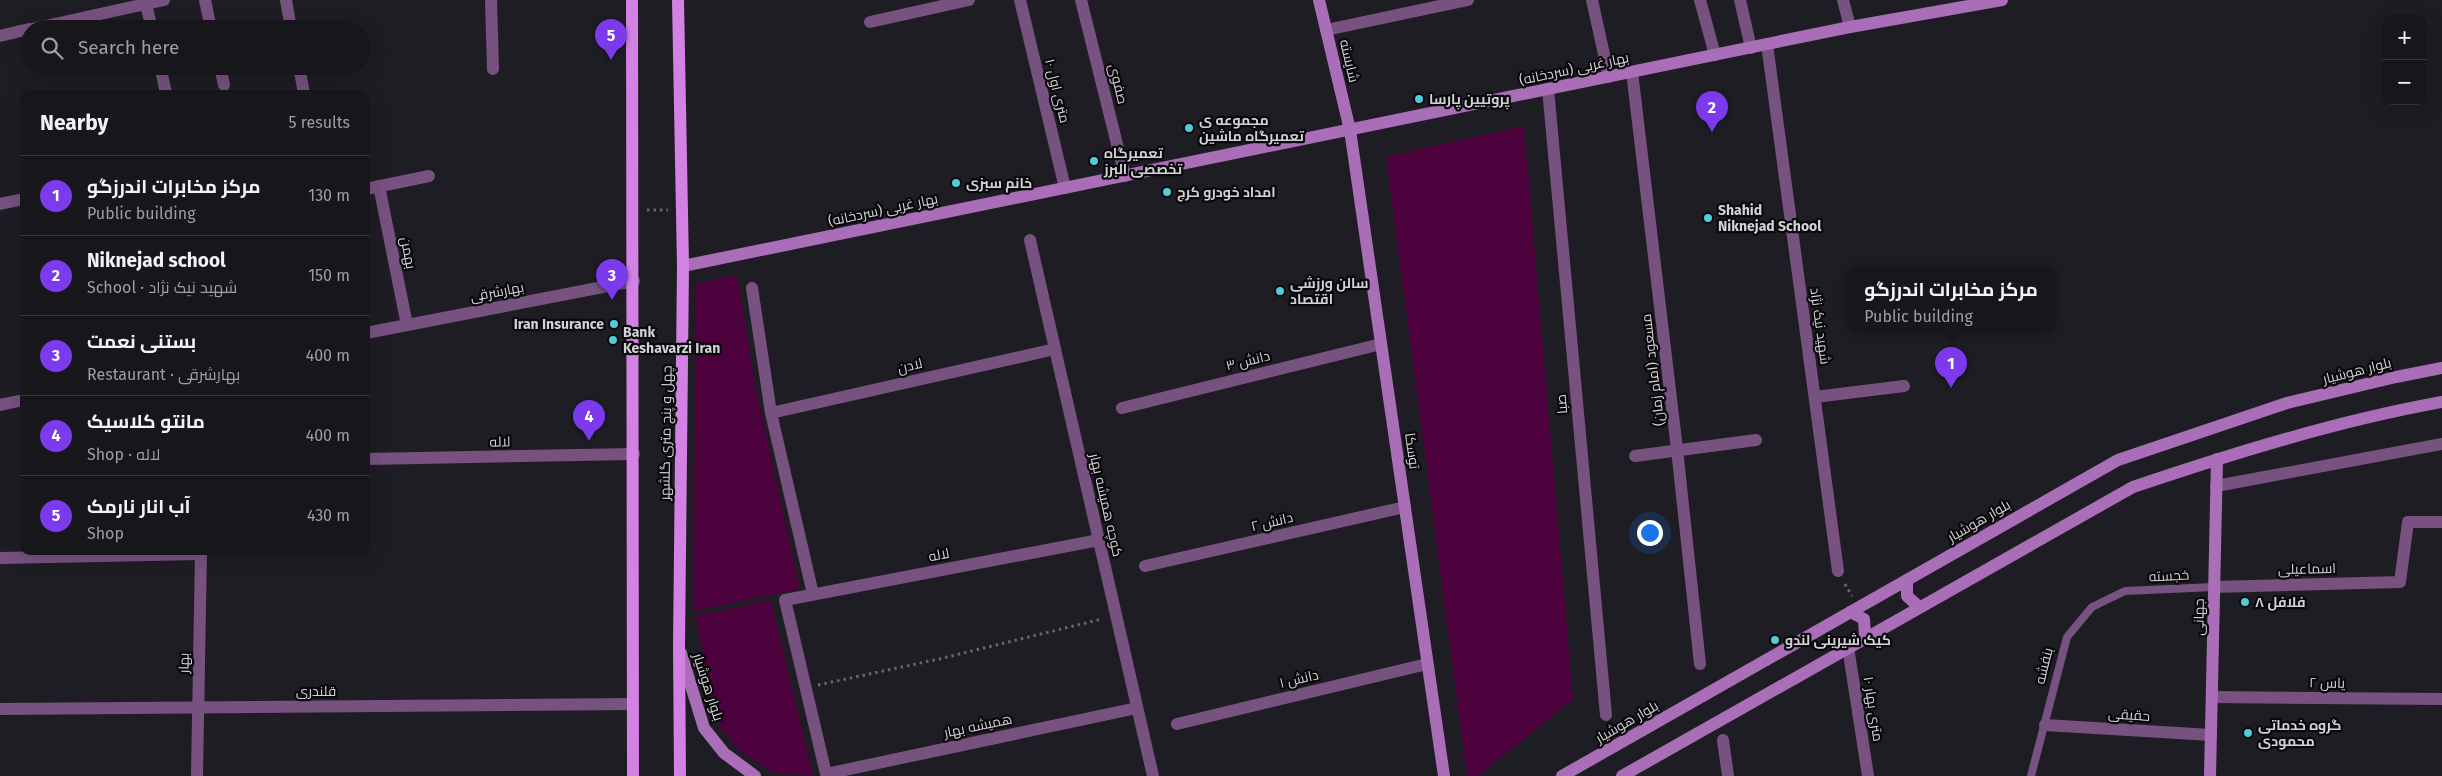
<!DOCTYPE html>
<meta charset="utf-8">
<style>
body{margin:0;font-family:"Fira Sans",Cairo,sans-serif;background:#201f24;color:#f1f3f6}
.controls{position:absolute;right:15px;top:15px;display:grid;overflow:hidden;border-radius:10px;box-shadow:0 5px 20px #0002}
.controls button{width:45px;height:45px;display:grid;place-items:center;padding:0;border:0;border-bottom:1px solid #36353a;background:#17161b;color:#f1f3f6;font:25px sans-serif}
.you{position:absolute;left:1649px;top:532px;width:18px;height:18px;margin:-12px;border:4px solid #fff;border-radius:50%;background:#1a73e8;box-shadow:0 0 0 8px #1a73e833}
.badge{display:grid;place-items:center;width:32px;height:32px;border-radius:50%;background:#7c3aed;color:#fff;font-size:16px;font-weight:700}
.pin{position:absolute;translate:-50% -41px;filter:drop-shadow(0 1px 2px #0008)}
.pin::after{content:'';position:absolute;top:26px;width:18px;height:15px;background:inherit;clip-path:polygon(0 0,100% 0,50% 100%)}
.popup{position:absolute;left:1847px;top:266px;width:208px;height:65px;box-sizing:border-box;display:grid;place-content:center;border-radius:10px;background:#17161b;filter:drop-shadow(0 1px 4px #0005);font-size:16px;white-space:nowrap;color:#9e9fa3}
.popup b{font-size:19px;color:#f1f3f6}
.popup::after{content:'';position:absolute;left:50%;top:100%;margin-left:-10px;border:10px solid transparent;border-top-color:#17161b}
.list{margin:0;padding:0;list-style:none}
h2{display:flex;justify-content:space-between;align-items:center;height:65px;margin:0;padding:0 20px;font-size:21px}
h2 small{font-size:16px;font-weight:400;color:#9e9fa3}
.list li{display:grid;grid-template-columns:32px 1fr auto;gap:15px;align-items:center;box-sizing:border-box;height:80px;padding:0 20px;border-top:1px solid #36353a}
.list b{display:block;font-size:19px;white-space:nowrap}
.list p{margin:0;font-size:16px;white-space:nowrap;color:#9e9fa3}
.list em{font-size:16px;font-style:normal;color:#9e9fa3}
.icon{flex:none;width:28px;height:28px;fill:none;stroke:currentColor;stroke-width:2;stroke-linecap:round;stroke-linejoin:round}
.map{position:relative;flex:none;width:2442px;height:776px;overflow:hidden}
.search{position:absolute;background:#17161b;box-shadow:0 5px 20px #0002;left:20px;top:20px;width:350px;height:55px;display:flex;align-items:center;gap:12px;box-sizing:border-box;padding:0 18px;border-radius:28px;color:#9e9fa3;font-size:19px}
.panel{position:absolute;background:#17161b;box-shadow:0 5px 20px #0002;left:20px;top:90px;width:350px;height:465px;border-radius:10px}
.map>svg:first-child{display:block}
.green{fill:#4c003c}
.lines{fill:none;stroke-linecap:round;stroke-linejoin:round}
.path{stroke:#68666c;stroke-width:3;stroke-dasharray:2.5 4;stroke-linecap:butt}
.lane{stroke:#77517f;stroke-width:8}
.street{stroke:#77517f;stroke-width:12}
.secondary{stroke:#aa6db7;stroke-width:12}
.primary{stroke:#d182e3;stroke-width:12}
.poi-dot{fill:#52cbd7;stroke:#09080b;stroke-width:2}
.labels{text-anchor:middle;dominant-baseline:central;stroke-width:4.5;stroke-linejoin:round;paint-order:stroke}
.street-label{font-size:14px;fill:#d4d2d7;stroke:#09080b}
.poi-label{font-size:14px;font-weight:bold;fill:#d4d2d7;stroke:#09080b;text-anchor:start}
</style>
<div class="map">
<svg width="2442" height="776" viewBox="0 0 2442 776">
<rect width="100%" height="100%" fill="#1f1d24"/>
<!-- green -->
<g class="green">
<polygon points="1524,126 1573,699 1478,776 1467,776 1386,157"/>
<polygon points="737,275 755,384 800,589 694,611 695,284"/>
<polygon points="771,600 813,776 774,773 739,751 719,726 695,616"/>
</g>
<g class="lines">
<!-- path -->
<g class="path">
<polyline points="647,210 668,210"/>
<polyline points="1845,584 1852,596"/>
<polyline points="818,685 939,659 1102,619"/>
</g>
<!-- lane -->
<polyline class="lane" points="2031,776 2067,637 2092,607 2125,591 2214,587"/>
<!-- street -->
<g class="street">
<polyline points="205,0 211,29"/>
<polyline points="286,0 291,29"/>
<polyline points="491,0 493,69"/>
<polyline points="1020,0 1065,188"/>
<polyline points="1081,0 1125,176"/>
<polyline points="1592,0 1609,77"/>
<polyline points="1700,0 1715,55"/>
<polyline points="1740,0 1751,48"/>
<polyline points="1843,0 1850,27"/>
<polyline points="146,4 152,29"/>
<polyline points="870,22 969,0"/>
<polyline points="32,29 164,0"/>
<polyline points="1326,30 1468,0"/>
<polyline points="0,36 29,29"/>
<polyline points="1767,44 1838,571"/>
<polyline points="160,66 166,93"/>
<polyline points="220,66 224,85"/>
<polyline points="299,66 304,94"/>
<polyline points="1632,72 1677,449 1700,664"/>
<polyline points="1548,89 1606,715"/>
<polyline points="379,186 407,325"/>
<polyline points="366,189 429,176"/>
<polyline points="0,204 24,199"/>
<polyline points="1030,240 1153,776"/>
<polyline points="752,288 771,413 813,594"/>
<polyline points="366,333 634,281"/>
<polyline points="1815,397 1904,386"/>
<polyline points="0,405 24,400"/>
<polyline points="1122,408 1381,344"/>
<polyline points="771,413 1055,349"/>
<polyline points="1635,456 1756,440"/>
<polyline points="366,459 634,454"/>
<polyline points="2216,486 2442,444"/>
<polyline points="1099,540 785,600 826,774 1137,708"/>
<polyline points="0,558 201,554"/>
<polyline points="1145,566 1405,507"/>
<polyline points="2214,587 2400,582 2408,522 2442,522"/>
<polyline points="1848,647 1868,776"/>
<polyline points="2212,697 2442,699"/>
<polyline points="0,709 633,704"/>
<polyline points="1177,724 1427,664"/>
<polyline points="2045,725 2211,735"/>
<polyline points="1723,740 1728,776"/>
<polyline points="197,776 201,551"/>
</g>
<!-- secondary -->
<g class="secondary">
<polyline points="1319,0 1350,130 1444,776"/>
<polyline points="683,266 1850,27 2002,0"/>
<polyline points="1907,580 1907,596 1919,607"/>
<polyline points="1850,612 1864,619 1865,638"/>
<polyline points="681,653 704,728 724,753 755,776"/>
<polyline points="1562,776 2118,460 2287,403 2396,377 2442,368"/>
<path d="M1622,776L2133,487C2234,453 2337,421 2442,402"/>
<polyline points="2210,776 2217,459"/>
</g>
<!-- primary -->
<g class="primary">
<polyline points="632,0 633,776"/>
<polyline points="678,0 683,266 679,646 680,776"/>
</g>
</g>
<!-- markers -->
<g class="poi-dot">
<circle cx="1419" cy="99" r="5"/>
<circle cx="1189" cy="128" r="5"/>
<circle cx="1094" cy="161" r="5"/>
<circle cx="956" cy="183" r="5"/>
<circle cx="1167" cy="192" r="5"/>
<circle cx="1708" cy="218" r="5"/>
<circle cx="1280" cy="291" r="5"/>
<circle cx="614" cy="324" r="5"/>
<circle cx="613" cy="340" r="5"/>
<circle cx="2245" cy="602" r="5"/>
<circle cx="1775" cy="640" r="5"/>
<circle cx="2248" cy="733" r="5"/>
</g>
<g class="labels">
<!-- street labels -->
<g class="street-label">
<text transform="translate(1349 61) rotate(77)">شایسته</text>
<text transform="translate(1574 69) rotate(-12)">بهار غربی (سردخانه)</text>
<text transform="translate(1118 84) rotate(76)">صفوی</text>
<text transform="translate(1057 91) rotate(76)">۱۰ متری اول</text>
<text transform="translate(883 210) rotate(-12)">بهار غربی (سردخانه)</text>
<text transform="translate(408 253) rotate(79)">بهمن</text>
<text transform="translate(497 292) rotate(-11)">بهارشرقی</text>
<text transform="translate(1820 326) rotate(82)">شهید نیک نژاد</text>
<text transform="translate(1248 361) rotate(-14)">دانش ۳</text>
<text transform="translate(910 366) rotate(-13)">لادن</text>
<text transform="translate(1653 370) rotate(-97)">مسعود (امام زمان)</text>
<text transform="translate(2357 371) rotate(-14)">بلوار هوشیار</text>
<text transform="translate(1562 404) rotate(-95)">صبا</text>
<text transform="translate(666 433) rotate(-89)">چهل و پنج متری گلشهر</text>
<text transform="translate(500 442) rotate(-1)">لاله</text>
<text transform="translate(1412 451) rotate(82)">توسکا</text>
<text transform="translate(1106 505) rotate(77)">کوچه همیشه بهار</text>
<text transform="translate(1979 521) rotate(-30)">بلوار هوشیار</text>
<text transform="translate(1272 522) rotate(-13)">دانش ۲</text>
<text transform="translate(939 555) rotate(-11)">لاله</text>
<text transform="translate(2307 569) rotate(-1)">اسماعیلی</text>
<text transform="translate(2169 576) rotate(-3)">خجسته</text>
<text transform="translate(2199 617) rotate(-89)">جهانی</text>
<text transform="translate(184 663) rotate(-89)">بهار</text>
<text transform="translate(2044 666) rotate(-76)">بنفشه</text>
<text transform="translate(1299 679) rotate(-13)">دانش ۱</text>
<text transform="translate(2327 683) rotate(1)">یاس ۲</text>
<text transform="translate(708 687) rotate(72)">بلوار هوشیار</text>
<text x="316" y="691">قلندری</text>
<text transform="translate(1873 709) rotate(81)">۱۰ متری بهار</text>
<text transform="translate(2129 715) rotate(4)">حقیقی</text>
<text transform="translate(1627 722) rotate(-30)">بلوار هوشیار</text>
<text transform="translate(978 726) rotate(-12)">همیشه بهار</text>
</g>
<!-- poi labels -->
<g class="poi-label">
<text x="1429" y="99">پروتیین پارسا</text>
<text x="1199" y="120">مجموعه ی<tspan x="1199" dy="16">تعمیرگاه ماشین</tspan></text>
<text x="1104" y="153">تعمیرگاه<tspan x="1104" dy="16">تخصصی البرز</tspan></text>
<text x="966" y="183">خانم سبزی</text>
<text x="1177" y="192">امداد خودرو کرج</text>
<text x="1718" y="210">Shahid<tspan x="1718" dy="16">Niknejad School</tspan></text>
<text x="1290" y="283">سالن ورزشی<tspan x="1290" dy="16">اقتصاد</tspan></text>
<text x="604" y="324" text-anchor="end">Iran Insurance</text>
<text x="623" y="332">Bank<tspan x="623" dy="16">Keshavarzi Iran</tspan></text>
<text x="2255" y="602">فلافل ۸</text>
<text x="1785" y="640">کیک شیرینی لندو</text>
<text x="2258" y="725">گروه خدماتی<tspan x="2258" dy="16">محمودی</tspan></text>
</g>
</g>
</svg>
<div class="controls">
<button>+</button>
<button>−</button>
</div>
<div class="you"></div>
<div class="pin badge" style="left:1951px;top:388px">1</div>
<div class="popup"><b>مرکز مخابرات اندرزگو</b>Public building</div>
<div class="pin badge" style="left:1712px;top:132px">2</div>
<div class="pin badge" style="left:612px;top:300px">3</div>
<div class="pin badge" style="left:589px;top:441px">4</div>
<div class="pin badge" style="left:611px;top:60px">5</div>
<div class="search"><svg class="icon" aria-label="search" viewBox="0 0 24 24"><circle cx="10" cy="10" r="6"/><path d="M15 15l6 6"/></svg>Search here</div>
<section class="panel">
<h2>Nearby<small>5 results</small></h2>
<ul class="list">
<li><span class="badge">1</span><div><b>مرکز مخابرات اندرزگو</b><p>Public building</p></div><em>130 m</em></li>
<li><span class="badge">2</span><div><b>Niknejad school</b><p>School · شهید نیک نژاد</p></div><em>150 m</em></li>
<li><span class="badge">3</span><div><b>بستنی نعمت</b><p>Restaurant · بهارشرقی</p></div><em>400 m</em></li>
<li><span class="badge">4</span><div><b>مانتو کلاسیک</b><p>Shop · لاله</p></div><em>400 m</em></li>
<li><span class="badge">5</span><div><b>آب انار نارمک</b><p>Shop</p></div><em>430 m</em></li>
</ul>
</section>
</div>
